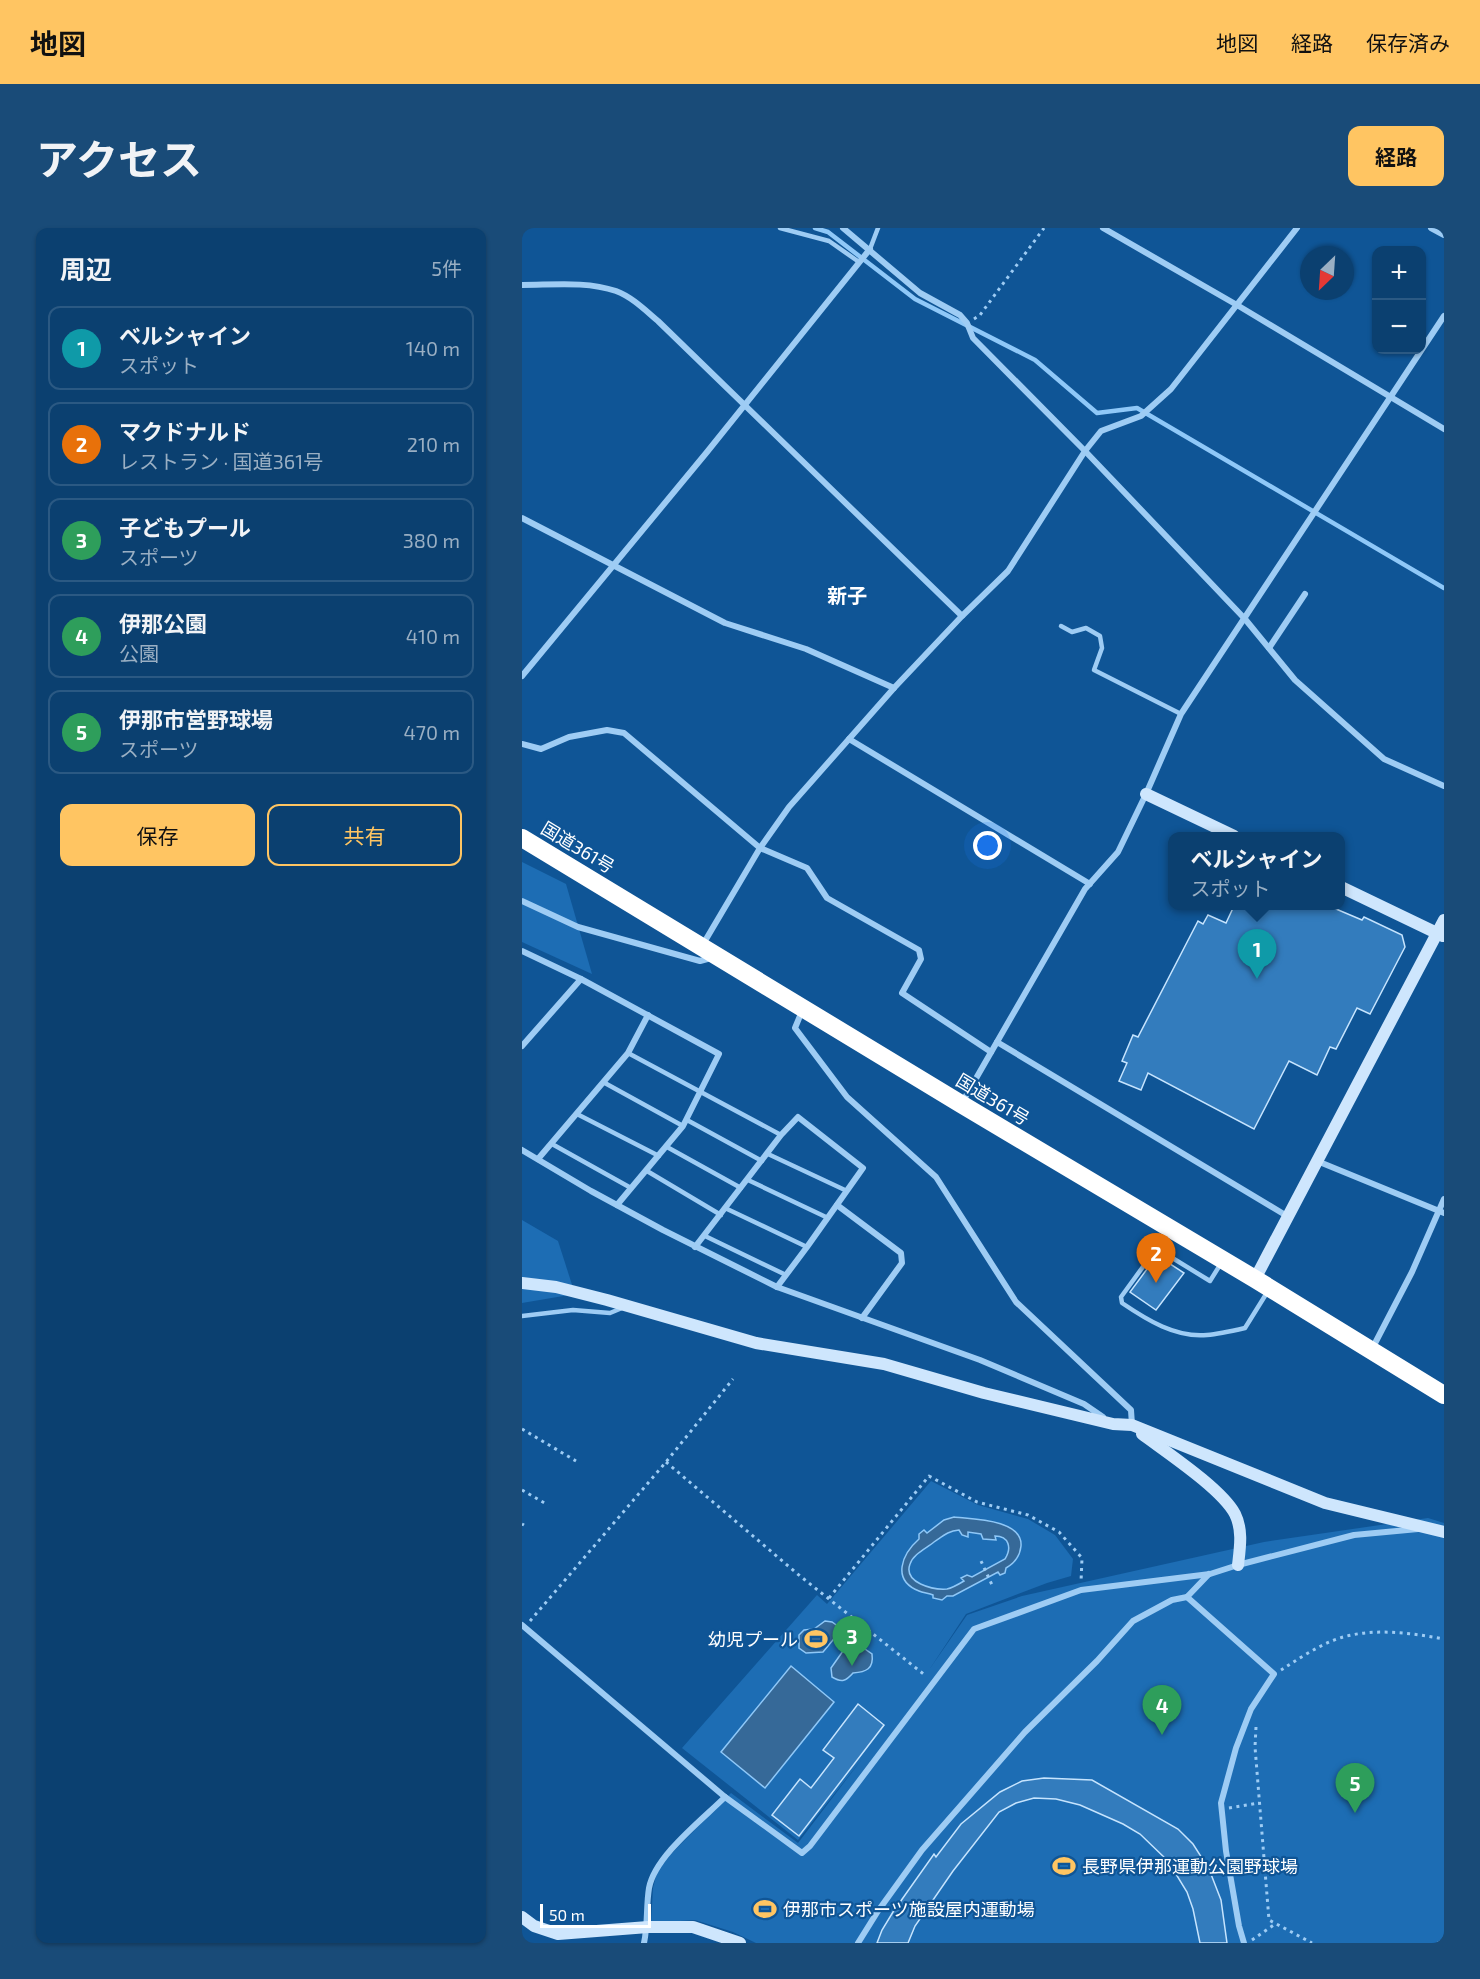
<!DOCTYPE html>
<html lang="ja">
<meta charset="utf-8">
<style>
body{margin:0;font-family:"Exo 2","Noto Sans JP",sans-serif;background:#194b78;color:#f1f3f6}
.controls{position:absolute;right:18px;top:18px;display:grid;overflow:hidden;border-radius:12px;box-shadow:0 2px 4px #0004}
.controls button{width:54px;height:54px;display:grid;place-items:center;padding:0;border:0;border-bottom:2px solid #2b5983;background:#0b4070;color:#f1f3f6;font:30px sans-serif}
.compass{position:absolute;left:778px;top:18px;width:54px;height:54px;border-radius:50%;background:#0b4070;box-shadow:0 2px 4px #0004;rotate:205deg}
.scale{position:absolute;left:18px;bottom:15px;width:111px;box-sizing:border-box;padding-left:6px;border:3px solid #fff;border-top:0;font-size:16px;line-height:21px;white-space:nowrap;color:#fff;-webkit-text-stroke:4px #0f5596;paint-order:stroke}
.you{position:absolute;left:466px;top:618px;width:21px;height:21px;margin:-15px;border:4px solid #fff;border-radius:50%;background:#1a73e8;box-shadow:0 0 0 9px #1a73e833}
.badge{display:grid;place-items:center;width:39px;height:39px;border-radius:50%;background:#ffc562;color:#fff;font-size:20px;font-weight:700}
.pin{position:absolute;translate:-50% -50px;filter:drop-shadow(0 2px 3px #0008)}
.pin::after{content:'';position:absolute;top:32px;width:21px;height:18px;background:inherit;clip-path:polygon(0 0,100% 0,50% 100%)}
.popup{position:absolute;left:646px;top:604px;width:177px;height:78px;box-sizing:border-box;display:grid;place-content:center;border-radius:12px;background:#0b4070;filter:drop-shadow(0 2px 4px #0005);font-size:20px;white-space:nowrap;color:#9aafc3}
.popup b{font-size:22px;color:#f1f3f6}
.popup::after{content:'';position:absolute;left:50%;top:100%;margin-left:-12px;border:12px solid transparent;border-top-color:#0b4070}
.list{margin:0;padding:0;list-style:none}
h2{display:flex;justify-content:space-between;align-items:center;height:78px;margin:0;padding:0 24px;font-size:26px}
h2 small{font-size:20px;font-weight:400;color:#9aafc3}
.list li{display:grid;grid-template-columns:39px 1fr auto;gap:18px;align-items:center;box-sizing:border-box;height:84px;margin:0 12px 12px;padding:0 12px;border:2px solid #2b5983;border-radius:12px}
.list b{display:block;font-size:22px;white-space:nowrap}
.list p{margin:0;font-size:20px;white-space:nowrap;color:#9aafc3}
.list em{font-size:20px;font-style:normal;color:#9aafc3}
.actions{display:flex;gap:12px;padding:18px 24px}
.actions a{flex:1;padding:14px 0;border:2px solid #ffc562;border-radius:12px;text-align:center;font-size:21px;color:#ffc562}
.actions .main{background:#ffc562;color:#111}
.map{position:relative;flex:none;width:922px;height:1715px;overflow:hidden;border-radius:12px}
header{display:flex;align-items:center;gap:36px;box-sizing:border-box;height:84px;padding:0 30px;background:#ffc562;color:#111}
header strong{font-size:28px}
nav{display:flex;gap:33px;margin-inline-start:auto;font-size:21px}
.intro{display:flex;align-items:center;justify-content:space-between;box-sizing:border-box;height:144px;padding:0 36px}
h1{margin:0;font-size:42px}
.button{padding:15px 27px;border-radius:12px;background:#ffc562;color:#111;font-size:21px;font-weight:700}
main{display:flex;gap:36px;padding:0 36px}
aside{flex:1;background:#0b4070;border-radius:12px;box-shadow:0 2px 4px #0004}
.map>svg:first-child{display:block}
.green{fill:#1d6db4}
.water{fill:#366998;stroke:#8fc8f8;stroke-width:1.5;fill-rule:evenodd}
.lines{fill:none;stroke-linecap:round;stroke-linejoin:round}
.stream{stroke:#8fc8f8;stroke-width:4.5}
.building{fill:#337cbd;stroke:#c6e4fe;stroke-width:1.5}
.path{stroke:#9eccf4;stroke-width:3;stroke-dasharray:3 4.5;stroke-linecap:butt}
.lane{stroke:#9eccf4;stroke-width:4.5}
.street{stroke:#9eccf4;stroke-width:6}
.secondary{stroke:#cee6fd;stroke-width:12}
.highway{stroke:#fff;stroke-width:18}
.labels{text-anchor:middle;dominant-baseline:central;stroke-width:4.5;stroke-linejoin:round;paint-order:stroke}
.street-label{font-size:18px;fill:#fff;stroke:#0f5596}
.poi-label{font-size:18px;fill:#fff;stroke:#0f5596;text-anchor:start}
.neighbourhood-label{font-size:20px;font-weight:bold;fill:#fff;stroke:#0f5596}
</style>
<header>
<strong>地図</strong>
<nav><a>地図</a><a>経路</a><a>保存済み</a></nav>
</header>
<div class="intro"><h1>アクセス</h1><a class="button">経路</a></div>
<main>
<aside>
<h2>周辺<small>5件</small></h2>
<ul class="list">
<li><span class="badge" style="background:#0f9aa8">1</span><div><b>ベルシャイン</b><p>スポット</p></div><em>140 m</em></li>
<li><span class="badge" style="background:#e8710a">2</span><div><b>マクドナルド</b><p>レストラン · 国道361号</p></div><em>210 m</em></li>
<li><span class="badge" style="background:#2e9e5b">3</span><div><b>子どもプール</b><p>スポーツ</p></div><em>380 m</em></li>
<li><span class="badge" style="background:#2e9e5b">4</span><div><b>伊那公園</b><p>公園</p></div><em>410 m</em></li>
<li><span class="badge" style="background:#2e9e5b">5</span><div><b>伊那市営野球場</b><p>スポーツ</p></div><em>470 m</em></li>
</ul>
<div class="actions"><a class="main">保存</a><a>共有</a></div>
</aside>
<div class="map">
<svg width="922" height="1715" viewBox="0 0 922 1715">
<rect width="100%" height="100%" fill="#0f5596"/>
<!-- green -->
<g class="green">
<polygon points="0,634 44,656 70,746 0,714"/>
<polygon points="0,992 36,1013 53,1066 0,1075"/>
<polygon points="409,1253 456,1277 506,1291 533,1307 551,1331 549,1348 525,1355 444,1386 407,1442 445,1387 500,1368 742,1314 906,1290 922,1295 922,1715 234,1715 211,1704 173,1692 129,1695 131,1660 135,1644 149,1626 209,1565 276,1615 340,1531 276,1612 160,1520 295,1367 305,1376"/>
</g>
<!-- water -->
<g class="water">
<path d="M432,1289C449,1291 501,1291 499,1318C498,1328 493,1335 484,1340L483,1345L478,1347L476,1344L431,1368H425L420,1372L411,1370V1367C407,1365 401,1365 397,1363C369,1352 380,1326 397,1311V1306L402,1302L405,1305L422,1292ZM437,1302L440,1307L446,1309V1304L459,1306L461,1311L474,1312L473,1308C487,1308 490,1320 483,1331L450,1349L445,1347L439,1350L442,1353C437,1356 430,1360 425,1361C411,1362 381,1355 388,1336C391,1326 405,1320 412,1314C421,1308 426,1303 437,1302Z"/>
<polygon points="303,1393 310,1394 317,1399 316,1406 301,1424 284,1425 277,1420 277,1407 282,1402 292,1401"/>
<path d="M340,1419L350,1426C352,1441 344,1444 331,1445C324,1453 320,1455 310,1449L309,1440L321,1423Z"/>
<polygon points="269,1438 312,1474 243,1560 199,1524"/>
</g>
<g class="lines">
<!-- stream -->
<polyline class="stream" points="293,0 306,4 393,71 513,132 575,185 615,180 922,360"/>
</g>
<!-- building -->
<g class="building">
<polygon points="712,678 807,678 840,692 842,689 880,707 883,719 848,786 835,780 814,821 808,819 795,847 767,833 732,901 626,845 619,862 597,853 605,835 600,833 611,807 616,809 676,693 681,696 686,687 704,695"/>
<polygon points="636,1028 662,1045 634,1082 608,1064 634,1029"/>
<polygon points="336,1476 362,1497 277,1608 250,1587 278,1551 289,1560 312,1530 301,1522"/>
<polygon points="522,1550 570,1552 656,1601 671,1616 687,1641 699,1672 705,1715 678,1715 671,1681 665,1664 646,1633 618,1606 601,1596 558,1577 534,1571 512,1570 494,1575 477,1584 431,1643 393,1698 386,1715 355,1715 360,1702 371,1684 412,1626 414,1629 439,1596 478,1564 500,1553"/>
</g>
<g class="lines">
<!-- path -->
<g class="path">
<polyline points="452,91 458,87 522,0"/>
<polyline points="0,1201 54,1233"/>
<polyline points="144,1234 278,1348 404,1448"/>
<polyline points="0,1262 26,1277"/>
<polyline points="0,1296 2,1297"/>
<polyline points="459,1333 470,1357"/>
<polyline points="307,1370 407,1248 455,1274 506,1287 537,1304 560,1330 559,1354"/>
<polyline points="8,1393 144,1234 211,1151"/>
<path d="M759,1442C778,1430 798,1416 821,1409C854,1400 889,1405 922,1411"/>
<polyline points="734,1499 733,1519 747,1692 790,1715"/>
<polyline points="707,1580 737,1575"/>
<polyline points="730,1712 753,1696"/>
<polyline points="916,1715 922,1712"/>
</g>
<!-- lane -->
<g class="lane">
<polyline points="258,0 307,13 337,34"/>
<polyline points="348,21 356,0"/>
<polyline points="539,398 550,404 564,400 578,408 580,420 572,442 659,486"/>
<polyline points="106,825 259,907"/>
<polyline points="81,854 161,898"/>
<polyline points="55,886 137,928"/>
<polyline points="165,892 240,933"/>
<polyline points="30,916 109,960"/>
<polyline points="145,919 219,960"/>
<polyline points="246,926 325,963"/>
<polyline points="125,943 199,987"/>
<polyline points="226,952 306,990"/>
<polyline points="203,980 285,1019"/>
<polyline points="183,1008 264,1047"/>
<path d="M698,1037L688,1053L639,1023L631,1025L599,1069L600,1075C625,1092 654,1110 685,1107C697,1106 710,1103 723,1100L746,1063"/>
<polyline points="0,1088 51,1082 88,1085 100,1080"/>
</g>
<!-- street -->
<g class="street">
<polyline points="321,0 398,65 438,87 445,95 451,110 563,223 723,391 773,452 862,531 922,558"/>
<polyline points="581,0 715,77 922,201"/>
<polyline points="909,0 922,7"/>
<path d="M0,57C31,57 64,53 94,63C110,69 123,82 136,93L440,388"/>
<polyline points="0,290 203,395 284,421 372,460"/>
<polyline points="747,420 783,366"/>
<polyline points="0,448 185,224 348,21"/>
<polyline points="327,511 568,656"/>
<polyline points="0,516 19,521 47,509 85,502 102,505 238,620 285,640 305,670 397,722 399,731 380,765 469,824"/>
<polyline points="0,673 56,699 178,733 189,730"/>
<polyline points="180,718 238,620 267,579 372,460 440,388 486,343 563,223 579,203 619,188 649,161 775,0"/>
<polyline points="0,723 59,751 197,826 161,898 95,977"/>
<polyline points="280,783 273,800 325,869 414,949 494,1074 609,1182 610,1197"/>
<polyline points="475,814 765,988"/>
<polyline points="0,818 59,751"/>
<polyline points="441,873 563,661 596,624 624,566 659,486 922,88"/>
<polyline points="0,922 69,963 141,1002 255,1059 458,1132 562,1176 581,1189"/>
<polyline points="16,931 106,825 126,787"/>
<polyline points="795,933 922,985"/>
<polyline points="315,977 379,1025 380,1035 340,1090"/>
<polyline points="173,1019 259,907 276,889 341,940 285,1019 255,1059"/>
<polyline points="850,1121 890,1044 922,971"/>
<polyline points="665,1369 752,1446 729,1481 714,1520 699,1575 704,1623 717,1698 722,1715"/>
<polyline points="0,1397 203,1569 280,1625 288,1618 452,1401 559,1362 688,1346 716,1337 832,1307 896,1301"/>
<path d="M122,1715C126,1697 124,1678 127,1660C133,1628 180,1592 203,1569"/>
<polyline points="336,1715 356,1683 400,1622 503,1504 575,1433 611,1393 650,1372 665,1369 687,1346"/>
</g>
<!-- secondary -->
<g class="secondary">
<polyline points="624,566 712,608"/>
<polyline points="819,659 921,708"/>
<polyline points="733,1051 922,692"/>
<polyline points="0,1055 34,1059 85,1072 234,1115 362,1136 462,1165 591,1196 610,1197 803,1275 922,1304"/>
<path d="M620,1206C644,1224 700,1261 713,1286C721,1302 718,1320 716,1337"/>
<polyline points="0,1689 12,1698 36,1706 126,1699 171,1699 218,1715"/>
</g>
<!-- highway -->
<polyline class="highway" points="0,610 439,876 733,1051 922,1167"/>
</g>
<!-- icons -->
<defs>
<g id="stadium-bare" transform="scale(1.8)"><path d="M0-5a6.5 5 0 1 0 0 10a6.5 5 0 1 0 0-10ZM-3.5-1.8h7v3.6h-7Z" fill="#ffc562" stroke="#0f5596" stroke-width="2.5" paint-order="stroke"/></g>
</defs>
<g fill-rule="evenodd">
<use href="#stadium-bare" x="294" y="1411"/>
<use href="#stadium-bare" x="542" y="1638"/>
<use href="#stadium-bare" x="243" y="1681"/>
</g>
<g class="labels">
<!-- street labels -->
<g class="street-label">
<text transform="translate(56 619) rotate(31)">国道361号</text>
<text transform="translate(471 871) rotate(31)">国道361号</text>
</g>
<!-- poi labels -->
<g class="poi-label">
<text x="276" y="1411" text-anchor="end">幼児プール</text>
<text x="560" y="1638">長野県伊那運動公園野球場</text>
<text x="261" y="1681">伊那市スポーツ施設屋内運動場</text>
</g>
<!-- neighbourhood labels -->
<g class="neighbourhood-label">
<text x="325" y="367">新子</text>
</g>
</g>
</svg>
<div class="controls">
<button>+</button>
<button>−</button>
</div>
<svg class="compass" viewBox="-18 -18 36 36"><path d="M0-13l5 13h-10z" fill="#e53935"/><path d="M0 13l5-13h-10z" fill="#9aafc3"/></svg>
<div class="scale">50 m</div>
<div class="you"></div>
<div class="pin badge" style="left:735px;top:751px;background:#0f9aa8">1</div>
<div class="popup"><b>ベルシャイン</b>スポット</div>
<div class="pin badge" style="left:634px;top:1055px;background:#e8710a">2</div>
<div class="pin badge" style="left:330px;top:1438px;background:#2e9e5b">3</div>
<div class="pin badge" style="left:640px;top:1507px;background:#2e9e5b">4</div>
<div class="pin badge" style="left:833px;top:1585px;background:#2e9e5b">5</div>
</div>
</main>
